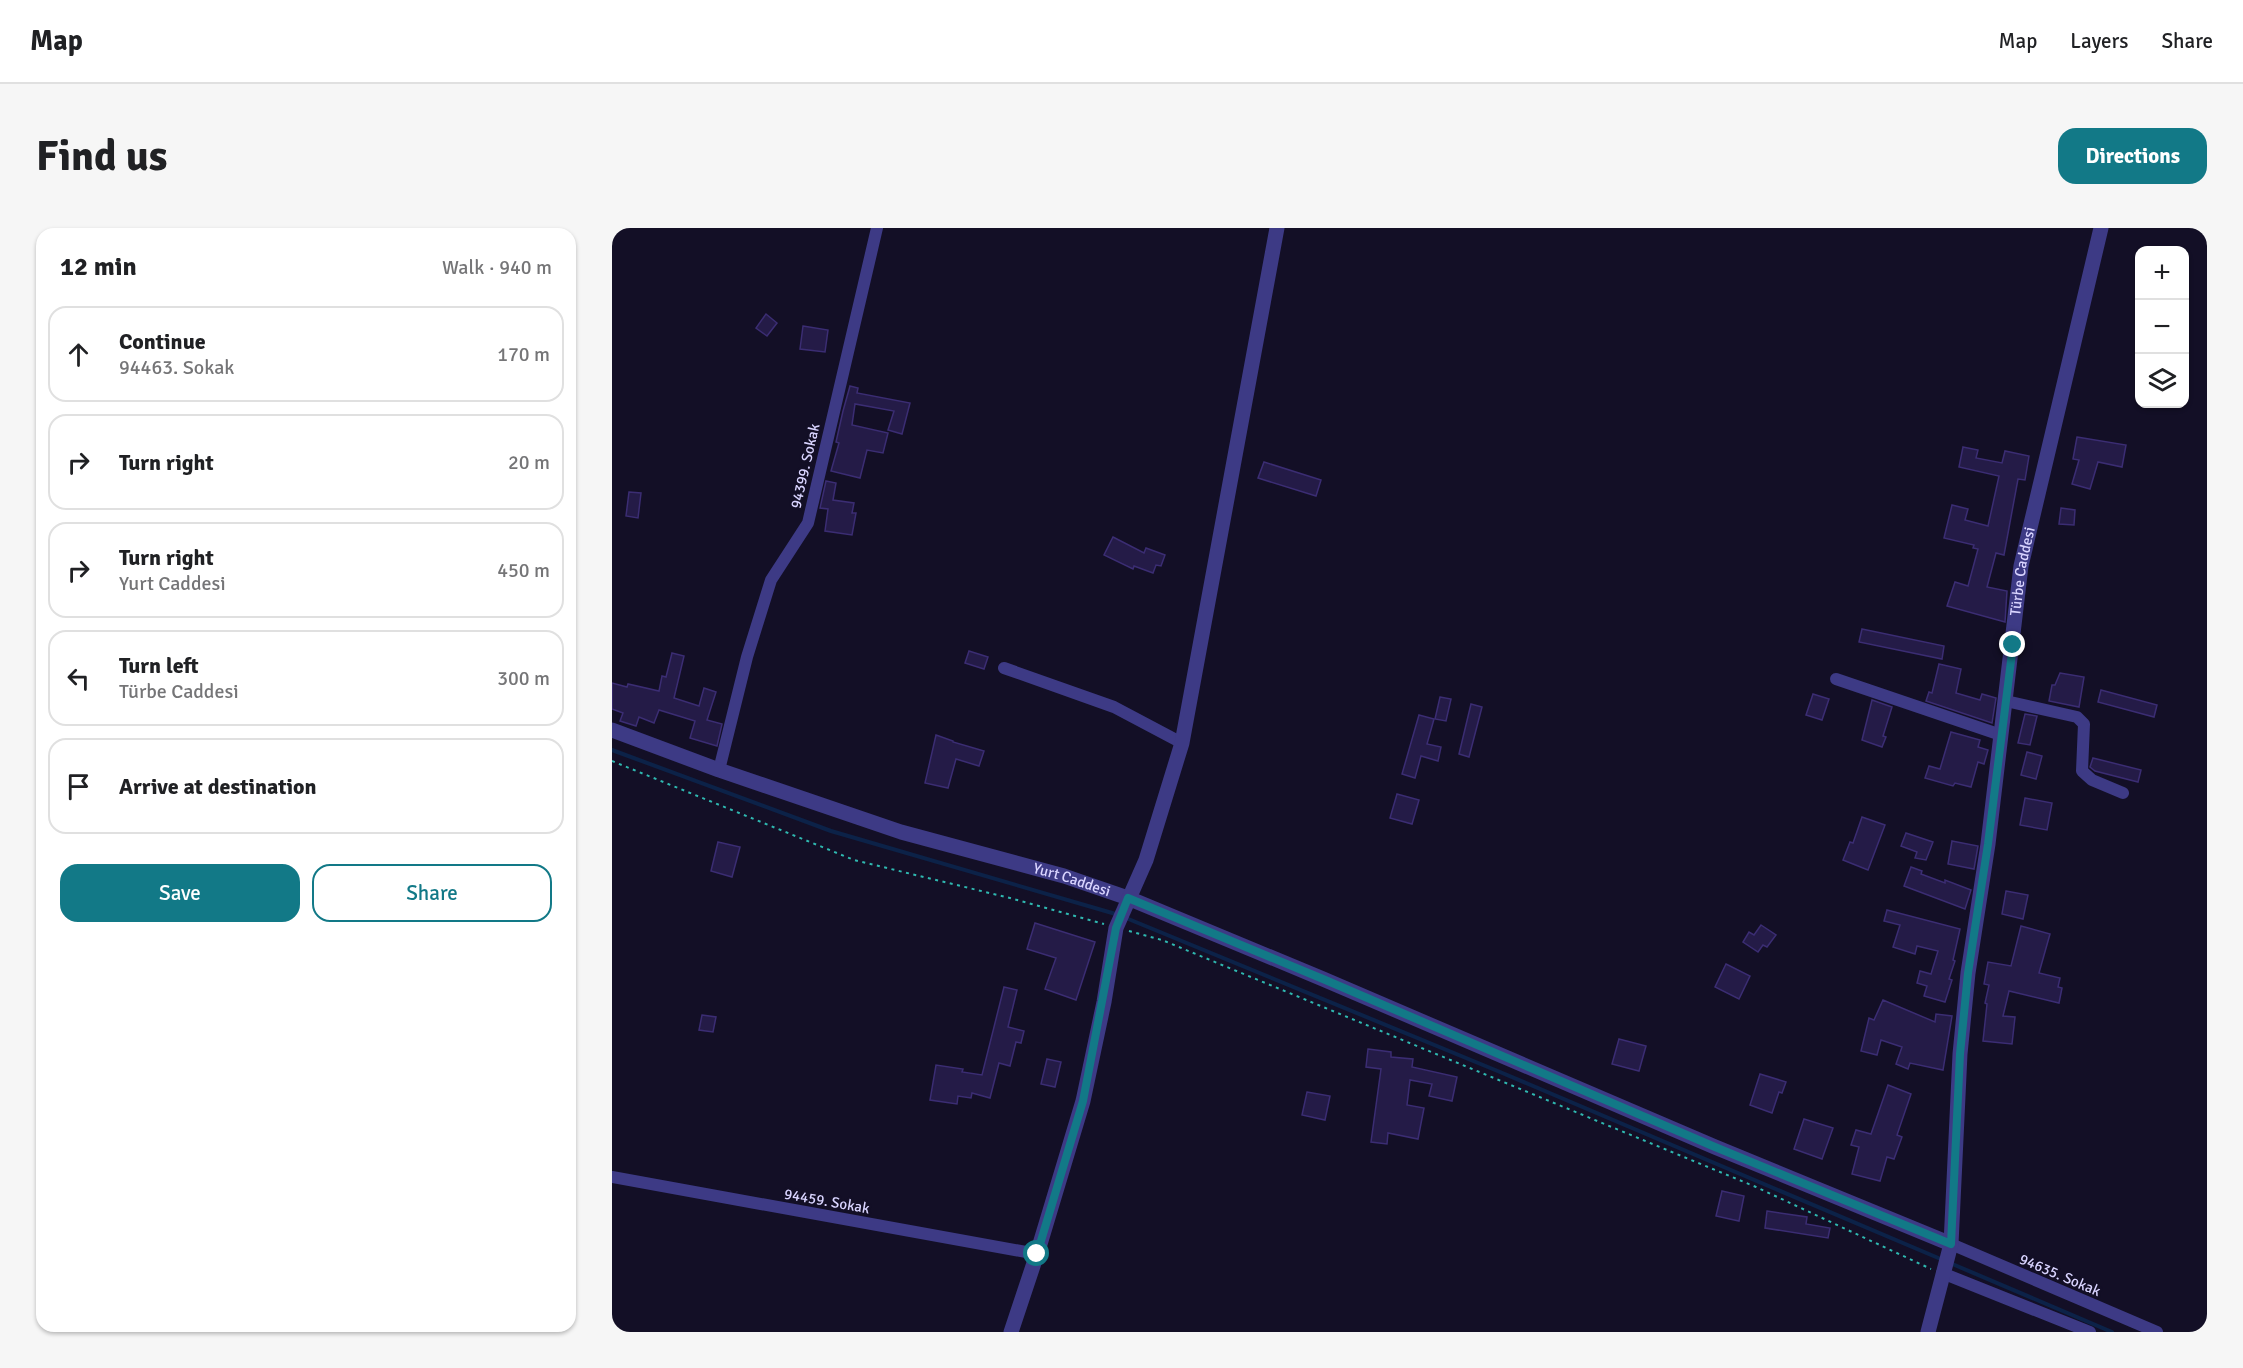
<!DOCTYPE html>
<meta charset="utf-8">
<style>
body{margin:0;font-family:Signika,sans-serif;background:#f6f6f6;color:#202124}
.controls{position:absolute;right:18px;top:18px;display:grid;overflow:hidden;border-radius:12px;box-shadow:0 2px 4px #0004}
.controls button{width:54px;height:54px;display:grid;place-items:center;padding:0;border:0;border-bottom:2px solid #e0e0e0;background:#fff;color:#202124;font:30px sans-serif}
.stop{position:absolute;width:18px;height:18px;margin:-14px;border:4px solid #127987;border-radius:50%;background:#fff}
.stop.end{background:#127987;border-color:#fff;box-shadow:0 2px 6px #0008}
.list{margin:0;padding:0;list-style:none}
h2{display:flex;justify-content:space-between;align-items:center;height:78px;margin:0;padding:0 24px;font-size:26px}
h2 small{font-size:20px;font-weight:400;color:#757577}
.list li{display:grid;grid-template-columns:39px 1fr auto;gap:18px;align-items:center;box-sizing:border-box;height:96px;margin:0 12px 12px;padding:0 12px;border:2px solid #e0e0e0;border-radius:18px}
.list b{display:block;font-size:22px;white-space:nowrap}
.list p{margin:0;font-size:20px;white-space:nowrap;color:#757577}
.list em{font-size:20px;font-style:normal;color:#757577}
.actions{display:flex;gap:12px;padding:18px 24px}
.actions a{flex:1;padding:14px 0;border:2px solid #127987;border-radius:18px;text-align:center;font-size:21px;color:#127987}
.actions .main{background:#127987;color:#fff}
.icon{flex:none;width:33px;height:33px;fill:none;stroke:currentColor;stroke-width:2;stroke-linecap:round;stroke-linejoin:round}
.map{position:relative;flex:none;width:1595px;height:1104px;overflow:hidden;border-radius:18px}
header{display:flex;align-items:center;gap:36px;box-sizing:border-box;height:84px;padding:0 30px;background:#fff;border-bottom:2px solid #e0e0e0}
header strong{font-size:28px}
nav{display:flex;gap:33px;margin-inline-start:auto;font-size:21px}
.intro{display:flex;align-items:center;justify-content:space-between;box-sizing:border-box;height:144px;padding:0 36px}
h1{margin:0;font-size:42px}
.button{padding:15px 27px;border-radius:18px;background:#127987;color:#fff;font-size:21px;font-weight:700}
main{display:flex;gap:36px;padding:0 36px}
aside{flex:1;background:#fff;border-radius:18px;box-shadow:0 2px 4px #0004}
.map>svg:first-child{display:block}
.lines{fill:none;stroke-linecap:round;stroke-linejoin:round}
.stream{stroke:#0c2248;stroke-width:4}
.building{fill:#241b47;stroke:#3b2d73;stroke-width:1.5}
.path{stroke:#2fb8b0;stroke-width:2;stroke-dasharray:3 4.5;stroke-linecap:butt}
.minor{stroke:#3d3a85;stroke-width:12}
.tertiary{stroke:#3d3a85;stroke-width:15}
.route{stroke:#127987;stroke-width:8}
.labels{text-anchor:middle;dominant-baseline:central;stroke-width:5;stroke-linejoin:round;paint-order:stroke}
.street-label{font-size:15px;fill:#d9d4ff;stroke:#130f26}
</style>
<header>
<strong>Map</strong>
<nav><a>Map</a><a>Layers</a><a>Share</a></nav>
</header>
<div class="intro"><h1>Find us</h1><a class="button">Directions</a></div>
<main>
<aside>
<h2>12 min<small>Walk · 940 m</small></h2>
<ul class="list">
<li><svg class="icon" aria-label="ahead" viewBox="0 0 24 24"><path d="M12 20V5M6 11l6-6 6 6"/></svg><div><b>Continue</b><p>94463. Sokak</p></div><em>170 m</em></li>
<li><svg class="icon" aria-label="right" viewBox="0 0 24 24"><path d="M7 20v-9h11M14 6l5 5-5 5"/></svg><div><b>Turn right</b></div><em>20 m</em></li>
<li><svg class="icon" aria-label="right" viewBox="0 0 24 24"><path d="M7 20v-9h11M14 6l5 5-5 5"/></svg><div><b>Turn right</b><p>Yurt Caddesi</p></div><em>450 m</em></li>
<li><svg class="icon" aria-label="left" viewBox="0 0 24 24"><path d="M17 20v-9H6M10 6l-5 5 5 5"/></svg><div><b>Turn left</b><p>Türbe Caddesi</p></div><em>300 m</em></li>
<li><svg class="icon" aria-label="arrive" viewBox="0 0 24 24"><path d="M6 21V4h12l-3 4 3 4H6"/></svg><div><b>Arrive at destination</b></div></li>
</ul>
<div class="actions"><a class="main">Save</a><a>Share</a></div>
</aside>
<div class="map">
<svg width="1595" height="1104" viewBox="0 0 1595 1104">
<rect width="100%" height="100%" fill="#130f26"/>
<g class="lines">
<!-- stream -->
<g class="stream">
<polyline points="0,522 219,603 507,687"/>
<polyline points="514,690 888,844 1331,1032"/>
<polyline points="1338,1035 1500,1104"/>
</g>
</g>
<!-- building -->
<g class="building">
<polygon points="154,86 165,95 155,108 144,100"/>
<polygon points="191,98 216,102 213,124 188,121"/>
<polygon points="238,158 246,160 245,165 298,175 290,206 276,202 282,183 243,176 240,197 276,205 271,225 255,222 248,250 219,243 227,215 224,214 231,183"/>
<polygon points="1465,209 1514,217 1510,239 1486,234 1478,261 1460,256 1467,232 1461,231"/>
<polygon points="1351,219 1366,222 1364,230 1390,235 1393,223 1417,228 1413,252 1406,251 1392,327 1384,325 1375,359 1395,363 1393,394 1335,378 1343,354 1356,358 1366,321 1361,320 1362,317 1332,310 1340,277 1356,281 1353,292 1376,298 1387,248 1347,239"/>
<polygon points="652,234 709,252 704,268 646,250"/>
<polygon points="214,253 224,255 221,272 242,275 240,285 244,285 240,307 213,303 216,281 208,280"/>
<polygon points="17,264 29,265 26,290 14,288"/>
<polygon points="1449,280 1463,282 1462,297 1447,296"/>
<polygon points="501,309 532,325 534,320 553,327 549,338 544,337 541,345 522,338 521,341 492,327"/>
<polygon points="1250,401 1332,418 1330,431 1247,414"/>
<polygon points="357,423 376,429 372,441 353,435"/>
<polygon points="60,425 72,428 62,470 87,478 92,460 104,464 95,492 110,496 105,518 78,510 83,493 47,482 42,495 27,489 24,498 8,493 11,485 0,481 0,455 15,459 16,456 47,463 50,448 54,449"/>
<polygon points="1327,436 1349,441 1344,465 1368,472 1370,466 1384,470 1380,495 1314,473 1317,464 1320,465"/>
<polygon points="1448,445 1472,449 1467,479 1437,473 1440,457 1443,457"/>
<polygon points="1489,462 1545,477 1542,489 1486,474"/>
<polygon points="1201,466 1217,471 1210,492 1194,487"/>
<polygon points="828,469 839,471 834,493 823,491"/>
<polygon points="1260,472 1280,479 1271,508 1274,509 1270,519 1250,512"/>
<polygon points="859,476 870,479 857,529 847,526"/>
<polygon points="1413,486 1425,488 1418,517 1406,515"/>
<polygon points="807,487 822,491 815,516 829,519 826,533 809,528 803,550 790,546"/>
<polygon points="1339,504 1368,512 1366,519 1376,522 1372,536 1366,534 1359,559 1343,555 1341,558 1313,550 1317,538 1328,541"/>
<polygon points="324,507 341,513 341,514 372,523 367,538 344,531 336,560 313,555"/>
<polygon points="1415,524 1430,528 1424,551 1409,547"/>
<polygon points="1481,530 1529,542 1526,554 1483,543 1478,539"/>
<polygon points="785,566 807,572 800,596 778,590"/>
<polygon points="1413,570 1440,575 1435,602 1408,597"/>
<polygon points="1250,589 1273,597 1256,642 1231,632 1238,614 1241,615"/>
<polygon points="1294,605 1321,614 1314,632 1303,630 1305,624 1289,618"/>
<polygon points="1340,613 1366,618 1362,641 1336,636"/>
<polygon points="106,614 128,619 120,649 99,643"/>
<polygon points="1299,639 1310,643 1309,646 1333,655 1333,652 1359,662 1353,681 1292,658"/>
<polygon points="1394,663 1416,667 1411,691 1390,686"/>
<polygon points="1275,682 1348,701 1341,732 1343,733 1337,751 1340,752 1333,774 1312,768 1315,758 1305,755 1308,743 1319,746 1326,723 1305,718 1303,726 1281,719 1288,697 1272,693"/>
<polygon points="423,695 483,714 464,772 433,761 444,730 415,721"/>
<polygon points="1149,697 1164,707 1155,719 1151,717 1146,724 1131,714 1137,704 1142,707"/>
<polygon points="1409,698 1438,706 1427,745 1448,750 1446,759 1450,760 1447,775 1397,763 1391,788 1403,789 1400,816 1371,813 1375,776 1373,775 1377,757 1372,756 1376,734 1399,738"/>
<polygon points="1114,736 1138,748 1127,771 1103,759"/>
<polygon points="392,759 405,762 396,799 412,803 409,815 404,814 398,838 387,835 378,870 360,865 359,870 346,868 345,876 318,872 324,837 351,841 350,844 370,847"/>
<polygon points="1271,772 1323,794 1324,786 1340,788 1331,842 1298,835 1296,841 1284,836 1290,819 1269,812 1265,827 1249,823 1257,790 1262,792"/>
<polygon points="90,787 104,789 101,804 87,802"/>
<polygon points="1007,811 1034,818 1027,843 1000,836"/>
<polygon points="756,821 779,824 779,829 801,831 800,839 845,849 840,873 817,868 820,856 798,852 795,877 812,880 806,911 776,905 775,916 759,914 769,841 754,839"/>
<polygon points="435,831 449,834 443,859 429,856"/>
<polygon points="1148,846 1174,854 1170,865 1167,864 1160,885 1138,877"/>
<polygon points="1276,857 1299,866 1285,907 1290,909 1282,931 1275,929 1268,953 1240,946 1247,919 1239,917 1244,902 1259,906"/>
<polygon points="695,864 718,868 713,892 690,887"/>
<polygon points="1192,891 1221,900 1210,931 1182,921"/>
<polygon points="1110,963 1132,968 1127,993 1104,988"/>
<polygon points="1155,983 1195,989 1194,996 1218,1000 1216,1010 1153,1000"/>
</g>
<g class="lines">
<!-- path -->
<g class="path">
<polyline points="0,533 242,632 398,670 492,696"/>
<polyline points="517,703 550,712 1144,959 1319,1041"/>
</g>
<!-- minor -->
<g class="minor">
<polyline points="392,440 502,479 570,515"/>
<polyline points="1224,451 1389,507"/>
<polyline points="1394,473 1465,489 1472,496 1470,543 1480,552 1511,565"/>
<polyline points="107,542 135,429 159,352 196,295 265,0"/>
<polyline points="0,949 425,1026"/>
<polyline points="1339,1016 1545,1104"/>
<polyline points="1330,1045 1478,1104"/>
</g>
<!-- tertiary -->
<g class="tertiary">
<path id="s1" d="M0,502L107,542L289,604L452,648L516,670L711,751L1103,919L1339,1016"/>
<polyline points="399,1104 425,1026 471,873 492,774 504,700 534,632 570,515 665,0"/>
<path id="s2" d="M1316,1104L1339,1016L1348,826L1356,745L1376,616L1409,338L1489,0"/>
</g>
</g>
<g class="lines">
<!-- route -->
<polyline class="route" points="425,1026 471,873 504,700 516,670 711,751 1103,919 1339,1016 1348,826 1356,745 1376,616 1401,417"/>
</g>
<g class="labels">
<!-- street labels -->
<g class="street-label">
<text transform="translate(193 238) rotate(-77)">94399. Sokak</text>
<text stroke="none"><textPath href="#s2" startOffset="768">Türbe Caddesi</textPath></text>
<text stroke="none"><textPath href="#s1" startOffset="484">Yurt Caddesi</textPath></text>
<text transform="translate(215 973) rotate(10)">94459. Sokak</text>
<text transform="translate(1448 1047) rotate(23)">94635. Sokak</text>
</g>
</g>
</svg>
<div class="controls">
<button>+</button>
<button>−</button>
<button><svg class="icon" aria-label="layers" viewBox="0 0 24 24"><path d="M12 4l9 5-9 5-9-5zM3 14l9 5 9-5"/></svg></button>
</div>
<div class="stop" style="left:425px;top:1026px"></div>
<div class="stop end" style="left:1401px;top:417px"></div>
</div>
</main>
